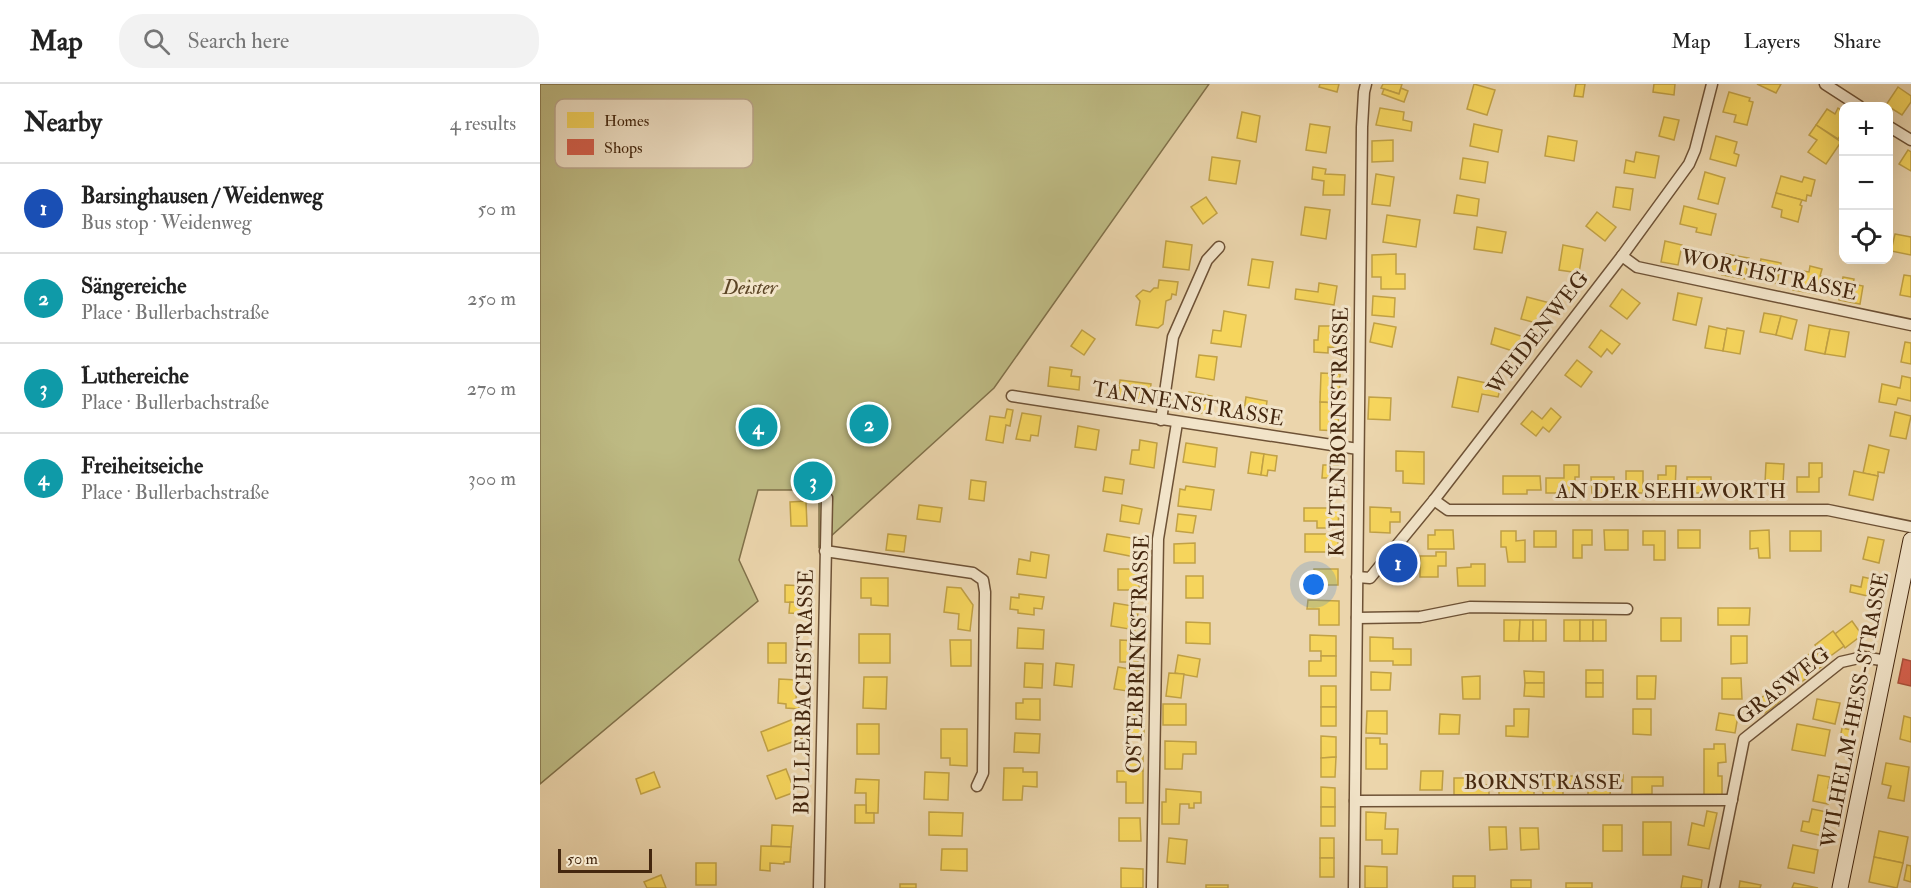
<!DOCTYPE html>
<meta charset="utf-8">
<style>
body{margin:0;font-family:"IM FELL Double Pica",serif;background:#f2f2f2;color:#222}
.controls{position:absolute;right:18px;top:18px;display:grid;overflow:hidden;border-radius:12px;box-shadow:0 6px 24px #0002}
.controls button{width:54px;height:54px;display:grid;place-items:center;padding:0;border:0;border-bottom:2px solid #e0e0e0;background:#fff;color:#222;font:30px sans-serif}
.scale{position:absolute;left:18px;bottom:15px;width:94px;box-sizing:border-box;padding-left:6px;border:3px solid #44270f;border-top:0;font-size:16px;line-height:21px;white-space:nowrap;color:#44270f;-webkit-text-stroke:4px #f2e4c9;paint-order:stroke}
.you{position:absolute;left:774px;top:501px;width:21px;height:21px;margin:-15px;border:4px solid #fff;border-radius:50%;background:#1a73e8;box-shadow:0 0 0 9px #1a73e833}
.badge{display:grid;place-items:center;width:39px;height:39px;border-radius:50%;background:#8f2418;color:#fff;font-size:20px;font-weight:700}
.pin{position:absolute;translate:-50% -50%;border:3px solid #fff;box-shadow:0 2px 6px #0006}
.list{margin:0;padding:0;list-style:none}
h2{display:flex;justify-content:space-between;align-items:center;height:78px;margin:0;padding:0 24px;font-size:26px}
h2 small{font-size:20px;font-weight:400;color:#767676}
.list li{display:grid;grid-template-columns:39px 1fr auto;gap:18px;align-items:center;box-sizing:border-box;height:90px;padding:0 24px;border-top:2px solid #e0e0e0}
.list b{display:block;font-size:22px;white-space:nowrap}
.list p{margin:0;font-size:20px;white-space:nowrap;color:#767676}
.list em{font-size:20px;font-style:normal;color:#767676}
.icon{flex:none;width:33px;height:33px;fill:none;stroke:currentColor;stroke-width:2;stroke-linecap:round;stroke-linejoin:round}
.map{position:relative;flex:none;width:1371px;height:804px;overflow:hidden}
header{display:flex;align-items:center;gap:36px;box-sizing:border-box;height:84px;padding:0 30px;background:#fff;border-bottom:2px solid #e0e0e0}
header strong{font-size:28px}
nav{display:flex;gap:33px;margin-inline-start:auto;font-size:21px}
.search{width:420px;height:54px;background:#f2f2f2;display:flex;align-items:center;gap:15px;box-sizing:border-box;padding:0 21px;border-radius:24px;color:#767676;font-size:22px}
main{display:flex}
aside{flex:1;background:#fff}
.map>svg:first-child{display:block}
.green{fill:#bebb84;stroke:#81714a;stroke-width:1.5}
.homes{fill:#f6d55c;stroke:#c1a145;stroke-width:1.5}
.shops{fill:#d6604d;stroke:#aa4f3a;stroke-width:1.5}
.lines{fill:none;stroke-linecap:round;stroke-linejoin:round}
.minor-casing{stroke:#6e5236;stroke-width:13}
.secondary-casing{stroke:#44270f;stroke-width:17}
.minor{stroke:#f2e4c9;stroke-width:10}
.secondary{stroke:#f2e4c9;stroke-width:15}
.labels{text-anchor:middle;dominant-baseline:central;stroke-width:6;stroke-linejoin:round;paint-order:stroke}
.street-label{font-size:21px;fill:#44270f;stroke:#f2e4c9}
.park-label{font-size:21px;font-style:italic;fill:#5c4526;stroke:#f2e4c9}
.key{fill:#f2e4c9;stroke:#beab91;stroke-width:1.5}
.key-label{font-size:16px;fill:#44270f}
</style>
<header>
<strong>Map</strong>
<div class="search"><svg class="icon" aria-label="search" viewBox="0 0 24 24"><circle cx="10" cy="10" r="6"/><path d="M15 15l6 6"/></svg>Search here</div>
<nav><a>Map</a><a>Layers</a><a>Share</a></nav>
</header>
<main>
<aside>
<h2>Nearby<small>4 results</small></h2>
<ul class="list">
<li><span class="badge" style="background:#1a4fb4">1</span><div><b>Barsinghausen / Weidenweg</b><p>Bus stop · Weidenweg</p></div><em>50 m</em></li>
<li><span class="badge" style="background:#0f9aa8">2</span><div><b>Sängereiche</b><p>Place · Bullerbachstraße</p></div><em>250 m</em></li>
<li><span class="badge" style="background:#0f9aa8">3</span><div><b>Luthereiche</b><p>Place · Bullerbachstraße</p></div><em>270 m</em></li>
<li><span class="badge" style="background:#0f9aa8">4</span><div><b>Freiheitseiche</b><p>Place · Bullerbachstraße</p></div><em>300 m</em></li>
</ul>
</aside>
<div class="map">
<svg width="1371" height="804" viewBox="0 0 1371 804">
<rect width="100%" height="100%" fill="#ebd5ac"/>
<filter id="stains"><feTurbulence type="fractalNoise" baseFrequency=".00333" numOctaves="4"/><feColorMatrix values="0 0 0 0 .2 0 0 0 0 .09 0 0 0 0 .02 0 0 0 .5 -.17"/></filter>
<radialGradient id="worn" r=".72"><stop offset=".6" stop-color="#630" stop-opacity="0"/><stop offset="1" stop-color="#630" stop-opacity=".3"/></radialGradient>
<!-- green -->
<polygon class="green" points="0,0 669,0 454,304 279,463 279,406 218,406 199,476 218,517 0,700"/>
<!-- homes -->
<g class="homes">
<polygon points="780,0 799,0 797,8 779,3"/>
<polygon points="843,0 862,0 859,10 841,4"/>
<polygon points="934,0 955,6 947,31 927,25"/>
<polygon points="1036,0 1045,0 1043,13 1034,12"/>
<polygon points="1114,0 1135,0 1134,11 1113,8"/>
<polygon points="1217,0 1241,0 1236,9"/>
<polygon points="1358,3 1371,12 1371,18 1362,31 1346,21"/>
<polygon points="861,4 868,7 864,18 842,10 844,5 859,10"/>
<polygon points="1189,8 1210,14 1209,17 1213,18 1207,41 1194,38 1196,31 1183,28"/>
<polygon points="840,24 864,28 863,36 872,38 871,47 836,41"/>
<polygon points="1298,24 1304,28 1304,46 1298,55 1276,41 1287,25 1295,30"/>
<polygon points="702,28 720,32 716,58 697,54"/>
<polygon points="1124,33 1139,36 1134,56 1119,52"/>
<polygon points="770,40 790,43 786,69 766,66"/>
<polygon points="934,40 962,46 958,68 930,62"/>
<polygon points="1276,41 1301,58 1286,80 1268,68 1277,56 1269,51"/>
<polygon points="1008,52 1037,57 1034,77 1005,72"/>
<polygon points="1176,52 1197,58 1194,69 1199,71 1196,82 1170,75"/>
<polygon points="853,56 853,77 832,78 832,57"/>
<polygon points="1368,66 1371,68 1371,87 1359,80"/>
<polygon points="1096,68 1119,72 1115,94 1084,89 1086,76 1094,78"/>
<polygon points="672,73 700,77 696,100 669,96"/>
<polygon points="923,74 948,78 945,99 920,95"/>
<polygon points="773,83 786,85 785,90 805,91 804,111 783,111 784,97 772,95"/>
<polygon points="1165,88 1185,94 1178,120 1158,115"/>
<polygon points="836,90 854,93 850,122 832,120"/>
<polygon points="1241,92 1262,98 1264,93 1275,96 1271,112 1267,111 1266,117 1236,109"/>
<polygon points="1076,103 1093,105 1090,126 1073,123"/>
<polygon points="1236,109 1262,116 1260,121 1262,122 1258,138 1241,133 1242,126 1232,123"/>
<polygon points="917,111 939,115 937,132 914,129"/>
<polygon points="666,113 677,129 663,140 651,123"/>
<polygon points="1144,122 1176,130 1171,151 1156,148 1157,144 1140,140"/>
<polygon points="765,123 790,126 786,155 761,151"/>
<polygon points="1057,128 1076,143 1065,157 1046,142"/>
<polygon points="847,131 880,136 876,163 843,158"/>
<polygon points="937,143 966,148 962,169 934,165"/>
<polygon points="1355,150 1371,153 1371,171 1351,167"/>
<polygon points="626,157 652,161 649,186 623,183"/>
<polygon points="1125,157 1142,161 1138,181 1121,178"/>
<polygon points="1023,161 1043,165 1039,189 1019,186"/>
<polygon points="856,170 856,190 865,190 865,205 841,205 841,193 832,193 832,171"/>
<polygon points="1186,170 1209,174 1205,195 1182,191"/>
<polygon points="712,175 733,178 729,204 708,201"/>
<polygon points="1221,175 1241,179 1237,199 1217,195"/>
<polygon points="1270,182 1282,185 1280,192 1284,193 1282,204 1277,204 1276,210 1253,206 1257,186 1269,188"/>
<polygon points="1364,191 1371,192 1371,213 1360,211"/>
<polygon points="1303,193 1314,195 1313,200 1323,202 1320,220 1299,216"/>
<polygon points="619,196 638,198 636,211 632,210 631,215 626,217 623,240 618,244 596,241 600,217 596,212 603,206 610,208 614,204 618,204"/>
<polygon points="779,199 797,202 794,221 755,215 756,205 778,208"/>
<polygon points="1082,205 1100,219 1087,235 1070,222"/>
<polygon points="1138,209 1162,214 1156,241 1133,236"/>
<polygon points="833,212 855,214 854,233 832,231"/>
<polygon points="987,213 1010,219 1004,241 981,235"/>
<polygon points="684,227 706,231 701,263 671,259 673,246 681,247"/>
<polygon points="1224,229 1241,232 1236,251 1220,248"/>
<polygon points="1241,232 1257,236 1252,255 1236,251"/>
<polygon points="834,239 856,243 852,263 830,258"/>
<polygon points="1269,241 1290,245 1285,270 1265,266"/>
<polygon points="779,242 801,242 801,264 788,263 788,269 774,268 774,256 778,256"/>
<polygon points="1169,242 1187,246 1183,267 1165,264"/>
<polygon points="955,244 984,253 979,269 951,260"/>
<polygon points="1187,244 1204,247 1200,270 1183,267"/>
<polygon points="1290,245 1309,248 1305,273 1285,270"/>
<polygon points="542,246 555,255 544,271 531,262"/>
<polygon points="1061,246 1080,260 1072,270 1067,265 1061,273 1049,263"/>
<polygon points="1365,258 1371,259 1371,280 1361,278"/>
<polygon points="659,271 677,273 674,296 656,293"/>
<polygon points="1037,276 1052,288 1041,303 1025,291"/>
<polygon points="510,283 532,286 531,292 540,293 539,306 508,302"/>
<polygon points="781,289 800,290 799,319 780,318"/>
<polygon points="1362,292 1371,294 1371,317 1358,314 1356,321 1339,318 1342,300 1360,304"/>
<polygon points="918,293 961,302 958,313 942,310 938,328 912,323"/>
<polygon points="580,296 611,300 609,319 578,315"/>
<polygon points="649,308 672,312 669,330 647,327"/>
<polygon points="706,313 727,317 724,338 703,334"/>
<polygon points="829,313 851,314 850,336 828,335"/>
<polygon points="780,318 799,319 798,347 780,346"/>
<polygon points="1011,324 1021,333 1009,348 1003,343 996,352 981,340 992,327 1002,335"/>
<polygon points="467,325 473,326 470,342 466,341 463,359 446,356 450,332 465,334"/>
<polygon points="1355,328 1371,332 1366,355 1350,352"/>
<polygon points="482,329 501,332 498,352 491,351 490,357 476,355"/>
<polygon points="538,342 559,346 556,366 535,363"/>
<polygon points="600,356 617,359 614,384 590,380 592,366 599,366"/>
<polygon points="646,359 677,364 675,383 643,378"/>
<polygon points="1329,361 1349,366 1344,389 1338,388 1338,392 1323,389"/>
<polygon points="856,367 884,368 884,400 863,399 863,387 856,387"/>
<polygon points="711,368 724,370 721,391 708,389"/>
<polygon points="724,370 737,372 735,387 728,386 727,392 721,391"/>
<polygon points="1226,379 1244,380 1243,400 1225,399"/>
<polygon points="1269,379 1282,379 1282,393 1279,394 1279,408 1257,408 1257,393 1269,393"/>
<polygon points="783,381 798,381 798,394 782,394"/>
<polygon points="1024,381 1039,381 1039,393 1035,393 1035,409 1006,409 1006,394 1024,394"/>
<polygon points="1126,382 1136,382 1135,408 1118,407 1118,391 1126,391"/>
<rect x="1086" y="387" width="17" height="22"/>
<polygon points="1314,387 1338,392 1333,416 1309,411"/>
<polygon points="963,392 1000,392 1001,406 987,406 987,410 963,410"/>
<polygon points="565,393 584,396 582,410 563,407"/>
<polygon points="1051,393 1074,393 1074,409 1052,409"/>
<rect x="1147" y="393" width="24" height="16"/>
<polygon points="431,396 446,398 444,417 429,415"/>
<polygon points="646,402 674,406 671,426 638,422 640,405 645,406"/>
<polygon points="266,417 267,442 251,442 250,418"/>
<polygon points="379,421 402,424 400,438 377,435"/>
<polygon points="582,421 602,425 599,440 580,437"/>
<polygon points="830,423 851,424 851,428 860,428 860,438 850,438 850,449 830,448"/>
<polygon points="764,424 799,424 798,444 777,444 777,437 764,437"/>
<polygon points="638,430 656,432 653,449 636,447"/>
<polygon points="895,446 913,446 914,465 888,465 888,451 895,451"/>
<polygon points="1033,446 1052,446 1052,461 1042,461 1042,474 1033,474"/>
<polygon points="1064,446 1088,446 1088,466 1065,466"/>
<rect x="1138" y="446" width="22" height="18"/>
<polygon points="1229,446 1230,474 1219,474 1218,464 1210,465 1210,447"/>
<polygon points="961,447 976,447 976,457 985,456 985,478 968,478 966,463 961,463"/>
<rect x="994" y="447" width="22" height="16"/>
<polygon points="1103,447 1125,447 1125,476 1114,476 1114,461 1103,461"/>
<rect x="1250" y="447" width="31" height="20"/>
<polygon points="348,450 366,452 364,468 346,466"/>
<polygon points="567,450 598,455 595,473 564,467"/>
<rect x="765" y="450" width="33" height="18"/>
<polygon points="1328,453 1344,456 1339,479 1323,475"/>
<polygon points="655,459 655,479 634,479 634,460"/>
<polygon points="491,468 509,471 506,494 477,490 479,475 490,477"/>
<polygon points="896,468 906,468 906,482 898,482 898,493 880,493 880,472 896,472"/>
<polygon points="931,480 945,480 945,502 918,502 917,484 931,483"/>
<rect x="578" y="485" width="21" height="21"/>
<rect x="774" y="485" width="24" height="16"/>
<rect x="646" y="492" width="17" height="22"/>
<polygon points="1323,493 1336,496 1332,513 1310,508 1311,501 1321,503"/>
<polygon points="321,494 348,494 348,522 331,521 331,514 321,514"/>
<polygon points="245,501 266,502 265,519 245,518"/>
<polygon points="407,503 421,504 433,521 430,547 418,545 419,530 404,528"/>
<polygon points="479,510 504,513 502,525 494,524 494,531 478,529 478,526 470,525 471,513 479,514"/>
<polygon points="768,516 799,517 799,541 779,541 779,525 767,525"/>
<polygon points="250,518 265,519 265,530 249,529"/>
<polygon points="574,519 599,523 595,546 571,542"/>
<polygon points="1178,524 1210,524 1209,541 1178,541"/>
<rect x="1121" y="534" width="20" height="23"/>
<polygon points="964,536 980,536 979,557 964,557"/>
<polygon points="980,536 993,536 993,557 979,557"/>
<rect x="993" y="536" width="13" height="21"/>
<rect x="1024" y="536" width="16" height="21"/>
<rect x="1040" y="536" width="13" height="21"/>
<rect x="1053" y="536" width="13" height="21"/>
<polygon points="1312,537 1322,551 1305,564 1295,550"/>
<polygon points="646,538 670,539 670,560 646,559"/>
<polygon points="478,544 504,546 503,565 477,564"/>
<polygon points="1293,547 1304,562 1285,576 1275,561"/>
<rect x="319" y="550" width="31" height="29"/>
<polygon points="770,551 796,552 796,572 781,572 781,567 770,567"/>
<polygon points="1191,552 1207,552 1207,579 1191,580"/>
<polygon points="830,553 853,554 853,565 871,565 871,581 853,581 853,577 830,577"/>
<polygon points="410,556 431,556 431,582 411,582"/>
<polygon points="580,556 599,557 598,578 580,578"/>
<rect x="228" y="559" width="18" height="20"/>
<polygon points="1275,566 1285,580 1274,588 1264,574"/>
<polygon points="638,571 660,575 657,593 635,589"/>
<polygon points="781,572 796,572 796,592 769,592 769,577 781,577"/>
<polygon points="1265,575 1274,588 1259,600 1249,587"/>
<polygon points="485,579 503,580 502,604 484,603"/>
<polygon points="516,579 534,581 532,603 514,601"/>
<polygon points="578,583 601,587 598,606 587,604 587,607 574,605"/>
<rect x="1046" y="586" width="17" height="13"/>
<polygon points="984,587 1004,588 1004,599 985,599"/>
<polygon points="831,588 851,589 850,606 831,606"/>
<polygon points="629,589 644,590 641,614 626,612"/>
<polygon points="940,592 940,615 923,615 922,593"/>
<polygon points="1097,592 1116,592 1115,615 1097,615"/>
<polygon points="324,593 347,593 346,625 323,624"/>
<polygon points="1182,594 1201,594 1202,615 1182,615"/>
<polygon points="239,595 257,596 256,616 259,616 259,625 246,624 246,620 238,619"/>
<polygon points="985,599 1004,599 1004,613 984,612"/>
<rect x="1046" y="599" width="17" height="14"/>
<rect x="781" y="602" width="15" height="21"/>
<polygon points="1231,606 1240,617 1225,629 1216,618"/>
<polygon points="483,615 500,615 500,636 476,635 476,619 483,619"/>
<polygon points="1277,615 1300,619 1295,640 1273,635"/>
<rect x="588" y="618" width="16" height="34"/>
<rect x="623" y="620" width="23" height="21"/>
<rect x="781" y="623" width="15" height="19"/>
<polygon points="974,625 989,625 988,653 966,652 966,642 974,642"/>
<polygon points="1093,625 1111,625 1111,651 1093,650"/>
<polygon points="827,627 847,627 847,650 826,649"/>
<polygon points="1179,629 1198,632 1195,649 1176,646"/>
<polygon points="900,630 920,631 919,650 899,650"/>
<polygon points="1364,632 1371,634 1371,658 1360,655"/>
<polygon points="256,634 263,654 228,667 221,648"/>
<rect x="317" y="640" width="22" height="30"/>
<polygon points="1257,640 1290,646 1285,672 1252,666"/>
<polygon points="1302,644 1312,646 1310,657 1300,655"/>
<polygon points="401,645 427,645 427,682 410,681 410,674 401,674"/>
<polygon points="475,649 500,650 499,669 474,668"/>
<polygon points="781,652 796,653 796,673 781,674"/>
<polygon points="826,654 840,654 840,660 847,660 847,685 826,685"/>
<polygon points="625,657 656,658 656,670 643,670 642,685 625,685"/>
<polygon points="1174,660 1185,660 1186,678 1178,679 1178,692 1182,692 1182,711 1164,711 1164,665 1174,665"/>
<polygon points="588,663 603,664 603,687 588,687"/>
<polygon points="796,673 795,693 781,693 781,674"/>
<polygon points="1346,679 1369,683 1364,717 1348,714 1351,702 1342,700"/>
<polygon points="464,684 483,684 483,688 497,688 497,703 483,702 482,716 463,716"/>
<polygon points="246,685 255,708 236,715 227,692"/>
<polygon points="577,687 603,687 603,719 586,719 586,698 577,698"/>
<polygon points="881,687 903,687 902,706 880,706"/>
<polygon points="114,688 120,703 101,710 96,695"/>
<polygon points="385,688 409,689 408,716 384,715"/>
<polygon points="1003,689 1023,689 1023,692 1035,692 1035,700 1023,700 1023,711 1003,711"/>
<polygon points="1083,691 1083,699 1071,699 1070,711 1048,711 1048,692"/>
<polygon points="1278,691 1290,693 1288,704 1291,705 1288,720 1273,717"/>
<polygon points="959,693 977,693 977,700 994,700 994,711 959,711"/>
<polygon points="1092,693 1123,693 1123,702 1112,702 1112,710 1092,711"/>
<polygon points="914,694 933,694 933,701 949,701 949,711 914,711"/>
<polygon points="316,695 339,696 338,729 326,729 326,709 315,709"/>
<polygon points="781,703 795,704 795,723 781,723"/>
<polygon points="626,705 661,708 661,719 654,719 654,724 649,724 649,720 640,720 639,740 622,740 622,718 626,718"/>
<polygon points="315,721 326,721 326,729 334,729 334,739 315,739"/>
<rect x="781" y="723" width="14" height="19"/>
<polygon points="1272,725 1287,728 1283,752 1261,747 1263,737 1269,738"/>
<polygon points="1167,727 1177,729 1169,765 1148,761 1152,739 1164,742"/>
<polygon points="389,728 423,729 422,752 389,751"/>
<polygon points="826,728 846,729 845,745 858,745 857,770 842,770 842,756 826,756"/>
<polygon points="579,734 600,734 601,757 579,757"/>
<rect x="1103" y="738" width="28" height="33"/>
<polygon points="232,741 253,742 251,763 231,762"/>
<rect x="1063" y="741" width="19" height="26"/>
<polygon points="949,743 966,743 967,765 950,766"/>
<polygon points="980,744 998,744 999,765 981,766"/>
<polygon points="1339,747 1368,753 1363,779 1334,773"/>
<polygon points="629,754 647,756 645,780 627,778"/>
<rect x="780" y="754" width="14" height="20"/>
<polygon points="1253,761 1278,766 1274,789 1248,784"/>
<polygon points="221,762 251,763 250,778 244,778 244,780 230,779 230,787 220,786"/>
<polygon points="402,765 427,765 427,787 401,786"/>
<polygon points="1334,773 1363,779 1357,804 1329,798"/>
<rect x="780" y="774" width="14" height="19"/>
<rect x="156" y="779" width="20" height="22"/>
<polygon points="1367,781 1371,782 1371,798 1364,796"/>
<polygon points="825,782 847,783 847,804 825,804"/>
<polygon points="581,784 603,785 603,804 581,804"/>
<polygon points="121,791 126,804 107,804 104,798"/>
<rect x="913" y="792" width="22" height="12"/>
<polygon points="1143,792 1162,796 1161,804 1141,804"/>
<rect x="971" y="796" width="20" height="8"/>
<polygon points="1200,797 1221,801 1220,804 1199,804"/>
<rect x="1026" y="799" width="26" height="5"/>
<polygon points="1254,799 1278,804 1252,804"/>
<rect x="360" y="800" width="16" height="4"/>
<rect x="666" y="801" width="22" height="3"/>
</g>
<!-- shops -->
<polygon class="shops" points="1363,575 1371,577 1371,602 1358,599"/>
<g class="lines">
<!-- minor casing -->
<g class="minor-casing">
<g id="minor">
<polyline points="1285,0 1319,22"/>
<polyline points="1348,42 1371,56"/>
<polyline points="1082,172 1097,183 1371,241"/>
<polyline points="472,312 818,365"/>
<polyline points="621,336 633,253 667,176 679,163"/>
<polyline points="894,416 908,426 1288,426 1371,443"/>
<polyline points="285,467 433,489 443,496 445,508 443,689 437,702"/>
<polyline points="817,493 830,494 894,416 1082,172 1149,80 1155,66 1172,0"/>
<polyline points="817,534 880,533 930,523 1087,525"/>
<polyline points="815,717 1192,716"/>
<polyline points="279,804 287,414"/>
<polyline points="612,804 618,455 637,339"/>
<polyline points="814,804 822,43 824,8 826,0"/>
<polyline points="1174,804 1204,655 1301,578 1323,573 1347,577"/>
</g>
</g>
<!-- secondary casing -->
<g class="secondary-casing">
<polyline id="secondary" points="1300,804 1371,456"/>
</g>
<!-- minor -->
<use href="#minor" class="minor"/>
<!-- secondary -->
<use href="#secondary" class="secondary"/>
</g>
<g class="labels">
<!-- street labels -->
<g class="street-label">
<text transform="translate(1229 191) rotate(12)">WORTHSTRASSE</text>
<text transform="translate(998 249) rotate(-52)">WEIDENWEG</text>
<text transform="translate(648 320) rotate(9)">TANNENSTRASSE</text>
<text transform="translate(799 348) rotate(-89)">KALTENBORNSTRASSE</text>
<text x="1131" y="407">AN DER SEHLWORTH</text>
<text transform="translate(598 570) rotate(-88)">OSTERBRINKSTRASSE</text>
<text transform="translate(1243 602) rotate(-38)">GRASWEG</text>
<text transform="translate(264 608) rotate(-89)">BULLERBACHSTRASSE</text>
<text transform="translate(1315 626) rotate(-79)">WILHELM-HESS-STRASSE</text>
<text x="1003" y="698">BORNSTRASSE</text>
</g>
<!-- park labels -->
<g class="park-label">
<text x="210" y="203">Deister</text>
</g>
</g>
<!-- legend -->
<rect x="15" y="15" width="198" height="69" rx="9" class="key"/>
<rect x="27" y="28" width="27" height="16" fill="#f6d55c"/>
<rect x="27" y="55" width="27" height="16" fill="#d6604d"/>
<g class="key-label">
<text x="64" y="42">Homes</text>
<text x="64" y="69">Shops</text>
</g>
<rect width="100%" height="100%" filter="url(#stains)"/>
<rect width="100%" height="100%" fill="url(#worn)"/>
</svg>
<div class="controls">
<button>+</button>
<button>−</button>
<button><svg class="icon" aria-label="locate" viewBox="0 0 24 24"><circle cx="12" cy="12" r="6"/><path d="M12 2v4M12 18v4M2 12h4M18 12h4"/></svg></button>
</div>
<div class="scale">50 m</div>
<div class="you"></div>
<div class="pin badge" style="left:858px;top:479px;background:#1a4fb4">1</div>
<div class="pin badge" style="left:329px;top:340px;background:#0f9aa8">2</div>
<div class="pin badge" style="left:273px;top:397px;background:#0f9aa8">3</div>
<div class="pin badge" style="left:218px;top:343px;background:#0f9aa8">4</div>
</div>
</main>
